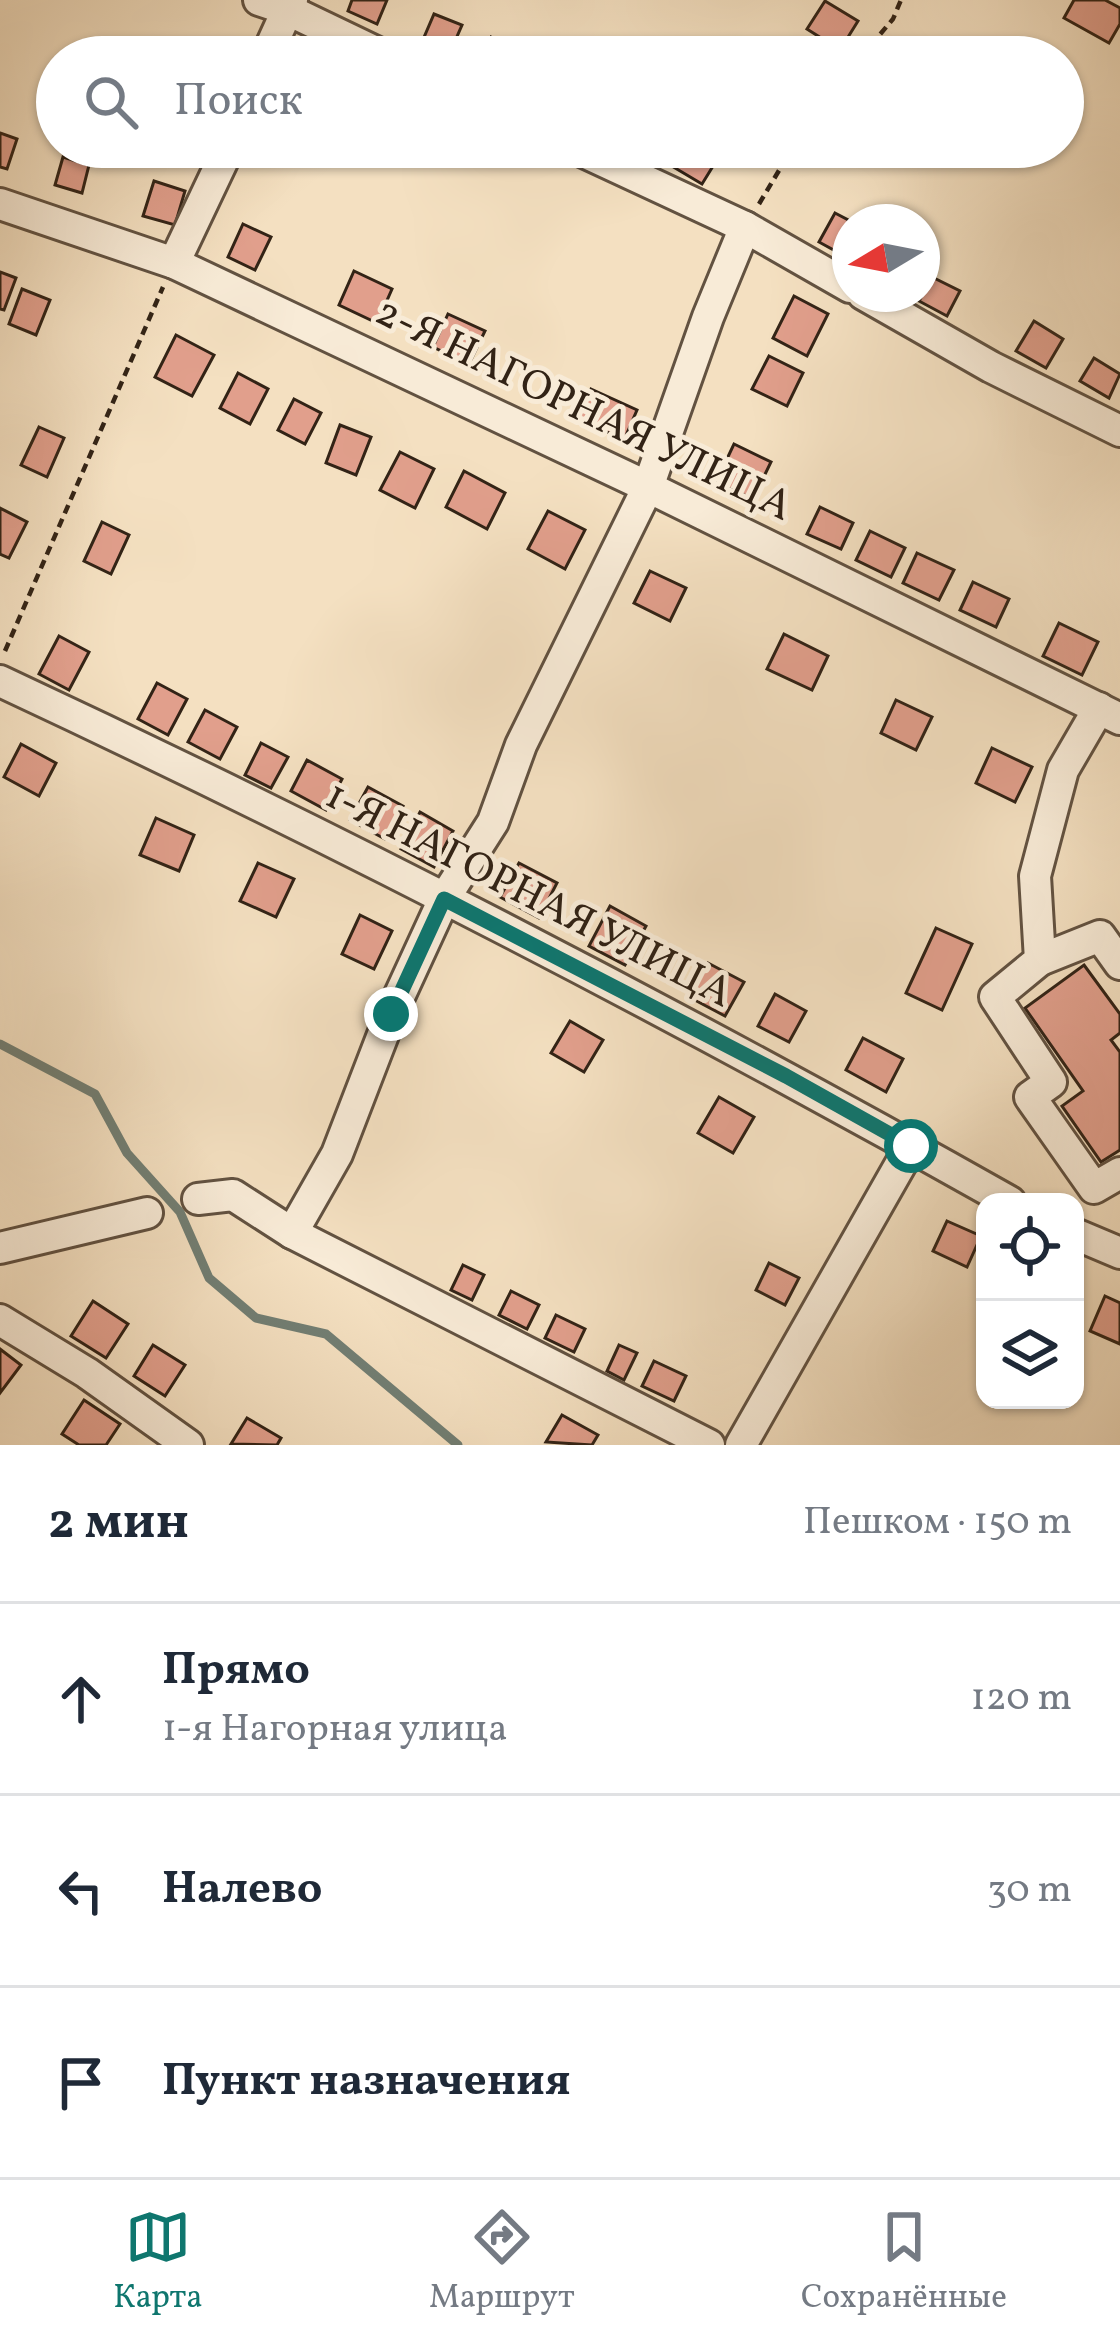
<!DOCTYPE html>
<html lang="ru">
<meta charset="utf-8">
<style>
body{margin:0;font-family:Vollkorn,serif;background:#f2f2f3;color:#1f2937}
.controls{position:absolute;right:36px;bottom:36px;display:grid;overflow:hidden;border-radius:24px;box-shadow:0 3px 9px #0004}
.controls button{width:108px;height:108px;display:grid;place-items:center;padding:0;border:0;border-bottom:3px solid #e0e1e3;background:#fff;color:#1f2937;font:60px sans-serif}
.compass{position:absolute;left:832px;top:204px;width:108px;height:108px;border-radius:50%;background:#fff;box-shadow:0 3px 9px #0004;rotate:260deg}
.stop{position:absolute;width:36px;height:36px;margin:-27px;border:9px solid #0f766e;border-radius:50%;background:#fff}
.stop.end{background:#0f766e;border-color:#fff;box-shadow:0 3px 12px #0008}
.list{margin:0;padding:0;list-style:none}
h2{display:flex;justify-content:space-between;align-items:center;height:156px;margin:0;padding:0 48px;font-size:51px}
h2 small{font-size:39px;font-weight:400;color:#747a83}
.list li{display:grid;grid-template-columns:78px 1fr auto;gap:36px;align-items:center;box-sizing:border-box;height:192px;padding:0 48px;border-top:3px solid #e0e1e3}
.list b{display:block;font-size:45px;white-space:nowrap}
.list p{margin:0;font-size:39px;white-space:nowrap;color:#747a83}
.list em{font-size:39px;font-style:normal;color:#747a83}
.icon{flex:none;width:66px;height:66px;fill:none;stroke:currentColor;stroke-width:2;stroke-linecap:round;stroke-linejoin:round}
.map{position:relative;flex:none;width:1120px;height:1445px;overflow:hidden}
.search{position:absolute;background:#fff;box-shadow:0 3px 9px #0004;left:36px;right:36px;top:36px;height:132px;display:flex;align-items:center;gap:30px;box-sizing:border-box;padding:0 42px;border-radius:66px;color:#747a83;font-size:45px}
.sheet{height:732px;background:#fff}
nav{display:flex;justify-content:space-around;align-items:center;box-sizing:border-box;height:168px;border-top:3px solid #e0e1e3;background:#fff;font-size:33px;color:#747a83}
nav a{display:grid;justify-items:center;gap:6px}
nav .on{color:#0f766e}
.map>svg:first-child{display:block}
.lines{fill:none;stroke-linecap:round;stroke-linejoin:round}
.stream{stroke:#727f74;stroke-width:9}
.building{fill:#e19f8c;stroke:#322316;stroke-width:3}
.minor-casing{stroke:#625241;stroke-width:36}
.path{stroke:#322316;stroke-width:4.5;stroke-dasharray:9 6;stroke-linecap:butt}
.minor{stroke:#f8ebd7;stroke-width:30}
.route{stroke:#0f766e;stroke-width:15}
.labels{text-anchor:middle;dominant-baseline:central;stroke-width:10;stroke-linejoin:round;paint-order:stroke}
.street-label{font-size:42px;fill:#322316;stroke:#f8ebd7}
</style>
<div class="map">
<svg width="1120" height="1445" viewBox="0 0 1120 1445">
<rect width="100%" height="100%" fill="#f4e0c1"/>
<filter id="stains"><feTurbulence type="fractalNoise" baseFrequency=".00167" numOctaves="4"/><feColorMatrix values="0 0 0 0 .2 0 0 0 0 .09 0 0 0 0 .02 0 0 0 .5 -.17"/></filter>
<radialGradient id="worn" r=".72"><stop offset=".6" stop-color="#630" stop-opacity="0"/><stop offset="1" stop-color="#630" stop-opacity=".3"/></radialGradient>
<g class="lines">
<!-- stream -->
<polyline class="stream" points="0,1044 95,1094 127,1153 180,1212 209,1278 256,1318 326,1334 458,1445"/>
</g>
<!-- building -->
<g class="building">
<polygon points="352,0 387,0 377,24 348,11"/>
<polygon points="1074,0 1105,0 1120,8 1120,24 1109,43 1064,18"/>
<polygon points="825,1 858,21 840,50 807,29"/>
<polygon points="434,14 462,25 448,57 419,49"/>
<polygon points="491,37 520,52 518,57 481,57"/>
<polygon points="0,133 17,139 7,169 0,167"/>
<polygon points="279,147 320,147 311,165"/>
<polygon points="673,147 699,147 718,158 702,184 665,162"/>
<polygon points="63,157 89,165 82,193 55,185"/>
<polygon points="154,181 185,191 175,225 143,216"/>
<polygon points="835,213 852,222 850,259 819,242"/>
<polygon points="243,224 271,237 255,270 228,257"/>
<polygon points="354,271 392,289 377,323 339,305"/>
<polygon points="0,272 16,278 4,310 0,309"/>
<polygon points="932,277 960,291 947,316 919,301"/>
<polygon points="22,289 50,300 36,335 9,324"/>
<polygon points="794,296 828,314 807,356 773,338"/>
<polygon points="448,314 485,331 469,364 433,347"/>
<polygon points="1034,321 1063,339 1046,368 1016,351"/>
<polygon points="176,335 214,355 192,396 155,377"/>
<polygon points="769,356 803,373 787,406 752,389"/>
<polygon points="1094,358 1120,374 1109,398 1080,381"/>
<polygon points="238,373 268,389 250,424 220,408"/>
<polygon points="591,389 637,410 624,440 578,418"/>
<polygon points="294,399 321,413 305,444 278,430"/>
<polygon points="340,425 371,437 356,475 326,463"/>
<polygon points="39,427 64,438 47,477 21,465"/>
<polygon points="734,444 771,462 753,499 716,482"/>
<polygon points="400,452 434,469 415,508 380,490"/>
<polygon points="464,471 505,493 487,529 446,507"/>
<polygon points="820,507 853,523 841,549 807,534"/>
<polygon points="0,508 27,522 9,558 0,554"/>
<polygon points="548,511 585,530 565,569 528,549"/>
<polygon points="102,522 129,535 111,574 84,561"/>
<polygon points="870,531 905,548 891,577 856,560"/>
<polygon points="917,553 954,570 939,600 903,583"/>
<polygon points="650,571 686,588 670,621 634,603"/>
<polygon points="973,582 1009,599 996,627 960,610"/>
<polygon points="1059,623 1098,642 1082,675 1043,656"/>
<polygon points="784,634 828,656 812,690 767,669"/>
<polygon points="59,636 89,652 69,690 39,674"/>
<polygon points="157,683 187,699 168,735 138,719"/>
<polygon points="896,700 932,717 916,750 881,733"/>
<polygon points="205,710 237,727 220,759 188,742"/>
<polygon points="261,743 288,757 271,788 245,775"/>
<polygon points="21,744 56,763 39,796 4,777"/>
<polygon points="992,748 1032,767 1015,802 976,783"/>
<polygon points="307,760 342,779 326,810 291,791"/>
<polygon points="368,787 403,806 385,839 350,820"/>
<polygon points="420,812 453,831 434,867 401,849"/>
<polygon points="156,818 194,835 179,871 140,855"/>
<polygon points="258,863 294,879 276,917 240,901"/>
<polygon points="519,863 557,883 539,918 500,897"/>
<polygon points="610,906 646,926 625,965 589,946"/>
<polygon points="360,915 392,931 374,969 342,954"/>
<polygon points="936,928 972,944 942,1010 906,993"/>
<polygon points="708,963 744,982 725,1016 689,997"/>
<polygon points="1084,965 1120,1014 1120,1033 1111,1040 1120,1052 1120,1150 1101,1162 1062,1106 1083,1091 1025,1008"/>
<polygon points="775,994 806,1011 789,1042 758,1026"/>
<polygon points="570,1021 603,1040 584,1072 551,1053"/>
<polygon points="863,1038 903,1059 886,1092 846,1070"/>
<polygon points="719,1097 754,1117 733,1153 698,1133"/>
<polygon points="947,1221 981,1236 967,1267 933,1251"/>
<polygon points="769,1263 799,1278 785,1305 756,1290"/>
<polygon points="463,1265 484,1275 472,1300 451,1290"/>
<polygon points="511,1291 539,1305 527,1329 499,1315"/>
<polygon points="1105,1296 1120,1303 1120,1344 1090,1331"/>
<polygon points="93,1301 128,1324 106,1358 71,1336"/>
<polygon points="556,1315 585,1329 574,1352 545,1338"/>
<polygon points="153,1345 185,1365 165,1396 134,1376"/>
<polygon points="619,1345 637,1353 624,1380 607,1371"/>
<polygon points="0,1349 21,1365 0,1393"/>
<polygon points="654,1361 686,1376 674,1401 642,1386"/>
<polygon points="84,1400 120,1424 106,1445 79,1445 62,1434"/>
<polygon points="562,1415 598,1435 592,1445 546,1442"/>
<polygon points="247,1418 281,1438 277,1445 231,1444"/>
</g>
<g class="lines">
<!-- minor casing -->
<g class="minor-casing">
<g id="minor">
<polyline points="259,0 286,9 386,57"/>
<polyline points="266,57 292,0"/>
<polyline points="573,147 745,227 850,287"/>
<polyline points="0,204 174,263 648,487 1120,719"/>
<polyline points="174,263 229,147"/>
<polyline points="863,294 991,367 1120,431"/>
<path d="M0,681C343,841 680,1016 1010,1202"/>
<polyline points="1099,708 1063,770 1035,876 1040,960 995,997 1051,1082 1030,1097 1094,1188 1120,1173"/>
<polyline points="1040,960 1100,936 1120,964"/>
<polyline points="198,1199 233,1195 292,1233 709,1445"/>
<polyline points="292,1233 337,1154 391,1014 444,899 493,822 521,745 648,487 708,317 745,227"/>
<polyline points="1075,1234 1120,1253"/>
<polyline points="0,1248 147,1213"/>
<polyline points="0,1320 87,1373 188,1445"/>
<polyline points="741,1445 911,1146"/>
</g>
</g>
<!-- path -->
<g class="path">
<polyline points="861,57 893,19 901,0"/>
<polyline points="759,204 793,147"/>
<polyline points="5,651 163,287"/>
</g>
<!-- minor -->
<use href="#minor" class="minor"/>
</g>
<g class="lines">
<!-- route -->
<polyline class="route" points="391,1014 444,899 786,1076 911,1146"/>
</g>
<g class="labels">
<!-- street labels -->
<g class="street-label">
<text transform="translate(583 411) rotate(26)">2-Я НАГОРНАЯ УЛИЦА</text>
<text transform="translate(528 896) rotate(27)">1-Я НАГОРНАЯ УЛИЦА</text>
</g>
</g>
<rect width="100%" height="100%" filter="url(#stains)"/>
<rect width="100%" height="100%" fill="url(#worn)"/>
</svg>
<div class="controls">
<button><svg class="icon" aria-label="locate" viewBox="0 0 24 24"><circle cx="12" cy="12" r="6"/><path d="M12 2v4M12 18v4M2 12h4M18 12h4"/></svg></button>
<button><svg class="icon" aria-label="layers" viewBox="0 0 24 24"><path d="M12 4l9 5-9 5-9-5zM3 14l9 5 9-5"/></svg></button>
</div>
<svg class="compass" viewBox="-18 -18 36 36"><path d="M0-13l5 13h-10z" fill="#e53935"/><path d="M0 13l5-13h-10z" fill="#747a83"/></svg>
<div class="stop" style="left:911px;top:1146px"></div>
<div class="stop end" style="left:391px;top:1014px"></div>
<div class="search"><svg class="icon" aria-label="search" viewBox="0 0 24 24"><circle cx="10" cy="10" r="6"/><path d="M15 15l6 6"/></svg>Поиск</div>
</div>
<section class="sheet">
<h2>2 мин<small>Пешком · 150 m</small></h2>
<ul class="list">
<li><svg class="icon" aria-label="ahead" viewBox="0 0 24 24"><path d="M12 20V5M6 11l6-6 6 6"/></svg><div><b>Прямо</b><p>1-я Нагорная улица</p></div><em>120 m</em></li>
<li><svg class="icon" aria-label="left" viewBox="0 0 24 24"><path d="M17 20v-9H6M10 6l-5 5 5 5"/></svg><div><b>Налево</b></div><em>30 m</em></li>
<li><svg class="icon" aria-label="arrive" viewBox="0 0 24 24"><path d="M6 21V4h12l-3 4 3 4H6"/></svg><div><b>Пункт назначения</b></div></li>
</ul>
</section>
<nav>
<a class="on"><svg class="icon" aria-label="map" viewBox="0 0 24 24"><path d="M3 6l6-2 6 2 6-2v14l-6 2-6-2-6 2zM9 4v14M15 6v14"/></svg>Карта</a>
<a><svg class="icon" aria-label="directions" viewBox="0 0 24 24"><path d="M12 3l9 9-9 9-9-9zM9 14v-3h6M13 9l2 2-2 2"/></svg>Маршрут</a>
<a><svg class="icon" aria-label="saved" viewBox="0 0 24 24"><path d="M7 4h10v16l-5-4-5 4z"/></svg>Сохранённые</a>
</nav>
